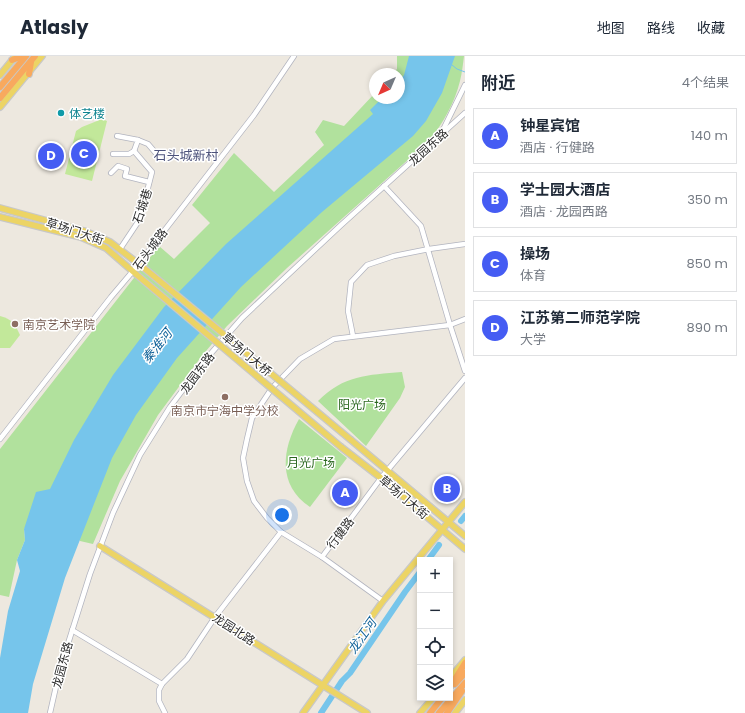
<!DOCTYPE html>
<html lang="zh">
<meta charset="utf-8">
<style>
body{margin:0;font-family:Poppins,"Noto Sans SC",sans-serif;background:#f6f6f7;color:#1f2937}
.controls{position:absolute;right:12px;bottom:12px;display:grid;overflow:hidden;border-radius:0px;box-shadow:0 2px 6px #0003}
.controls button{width:36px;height:36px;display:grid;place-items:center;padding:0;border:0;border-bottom:1px solid #e0e1e3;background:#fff;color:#1f2937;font:20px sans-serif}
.compass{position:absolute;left:369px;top:12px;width:36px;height:36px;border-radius:50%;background:#fff;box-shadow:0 2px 6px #0003;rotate:224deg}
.you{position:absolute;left:282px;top:459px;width:14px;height:14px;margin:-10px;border:3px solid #fff;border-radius:50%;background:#1a73e8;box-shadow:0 0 0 6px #1a73e833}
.badge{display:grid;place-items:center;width:26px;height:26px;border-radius:50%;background:#455cf3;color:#fff;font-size:13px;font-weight:700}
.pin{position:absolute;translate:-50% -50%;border:2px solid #fff;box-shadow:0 1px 4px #0006}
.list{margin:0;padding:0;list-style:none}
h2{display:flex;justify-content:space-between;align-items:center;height:52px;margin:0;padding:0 16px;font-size:17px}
h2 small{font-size:13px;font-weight:400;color:#747a83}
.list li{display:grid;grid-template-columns:26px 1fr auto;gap:12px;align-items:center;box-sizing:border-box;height:56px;margin:0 8px 8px;padding:0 8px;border:1px solid #e0e1e3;border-radius:0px}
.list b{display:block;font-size:15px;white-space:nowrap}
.list p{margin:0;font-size:13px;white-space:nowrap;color:#747a83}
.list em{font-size:13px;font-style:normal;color:#747a83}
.icon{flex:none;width:22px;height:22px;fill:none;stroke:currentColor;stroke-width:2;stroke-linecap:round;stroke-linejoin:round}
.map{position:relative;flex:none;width:465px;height:657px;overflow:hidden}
header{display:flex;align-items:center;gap:24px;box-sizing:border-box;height:56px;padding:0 20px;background:#fff;border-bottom:1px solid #e0e1e3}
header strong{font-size:19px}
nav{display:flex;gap:22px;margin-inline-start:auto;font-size:14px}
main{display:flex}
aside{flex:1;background:#fff}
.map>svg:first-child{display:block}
.green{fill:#b1e19d}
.pitch{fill:#c2e89a}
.water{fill:#76c5eb}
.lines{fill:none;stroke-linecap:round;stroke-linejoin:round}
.stream{stroke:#76c5eb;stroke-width:1}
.river{stroke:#76c5eb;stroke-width:6}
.minor-casing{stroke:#b2b4bf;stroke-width:6}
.major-casing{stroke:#c8c8c8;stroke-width:8}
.highway-casing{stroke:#c8c8c8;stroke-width:8}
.minor{stroke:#fff;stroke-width:4.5}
.major{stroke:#ecd465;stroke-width:5.5}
.highway{stroke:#f8a95e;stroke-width:6}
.major-bridge-casing{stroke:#c8c8c8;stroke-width:8;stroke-linecap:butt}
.major-bridge{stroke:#ecd465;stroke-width:5.5}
.culture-dot{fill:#0f9aa8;stroke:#fff;stroke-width:1.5}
.education-dot{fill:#8d6e63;stroke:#fff;stroke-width:1.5}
.labels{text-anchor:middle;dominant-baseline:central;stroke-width:3;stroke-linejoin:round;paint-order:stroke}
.culture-label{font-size:12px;fill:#0d838f;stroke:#fff;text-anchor:start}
.street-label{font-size:12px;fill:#2c2c2c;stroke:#fff}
.education-label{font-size:12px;fill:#785e54;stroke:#fff;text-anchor:start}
.park-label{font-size:12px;fill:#29671d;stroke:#fff}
.neighbourhood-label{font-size:13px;fill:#4d537b;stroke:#fff}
.water-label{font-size:13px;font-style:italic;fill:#126399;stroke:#fff}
</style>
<header>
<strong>Atlasly</strong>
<nav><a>地图</a><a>路线</a><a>收藏</a></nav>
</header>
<main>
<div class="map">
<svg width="465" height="657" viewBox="0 0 465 657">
<rect width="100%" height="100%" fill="#ede8df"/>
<!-- green -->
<g class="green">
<path d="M397,0H464C463,8 462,17 460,25C455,46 443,67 430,84L287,212L227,270L201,301L158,359L120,425L93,488L80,485L50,434L24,473L25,484L17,504L9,541L0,539V393L159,190L174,203L210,167L192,149L234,97L274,136L324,89L315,76L323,64L344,70L375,37V42H399V18H392L397,13Z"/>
<path d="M402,316L405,331L400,342L366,390L318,345C344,319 367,319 402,316Z"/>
<path d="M299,363L347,402L310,451C277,429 282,393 299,363Z"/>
</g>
<!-- pitch -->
<g class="pitch">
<polygon points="102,63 107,65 92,125 65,118 76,75 82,71"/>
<path d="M0,260C12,263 15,268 20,279L10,292H0Z"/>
</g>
<!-- water -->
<polygon class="water" points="409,0 455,0 442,37 426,65 413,80 322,156 241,231 177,302 136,359 112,402 65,522 33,628 28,657 0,657 0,602 8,555 20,515 17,504 25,484 24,473 36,436 50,433 74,384 113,319 164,251 226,188 373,58 370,54 382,42 399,42 399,25 404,19"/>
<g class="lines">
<!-- stream -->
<polyline class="stream" points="452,9 457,13 465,16"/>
<!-- river -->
<g class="river">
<polyline points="461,465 465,460"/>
<polyline points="428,504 439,489"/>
<polyline points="321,657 342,625 350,617 405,536 420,516"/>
</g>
<!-- minor casing -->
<g class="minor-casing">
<g id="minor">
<polyline points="441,78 465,29"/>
<polyline points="117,80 138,84 134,95"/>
<polyline points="138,84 148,88 160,102"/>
<polyline points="113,98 129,98 134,95 152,116 140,163 120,193"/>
<polyline points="111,117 118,110 127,113 125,120 149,126"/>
<polyline points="384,130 421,170 450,269 465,315"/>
<polyline points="353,280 348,255 351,226 367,209 394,200 429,193 465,188"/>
<polyline points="0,383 111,241 133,215 254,59 294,0"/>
<polyline points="322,501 381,422 465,322"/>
<polyline points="383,545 322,501 281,476 267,462 254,445 247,425 243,402 247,383 252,362 272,332 300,303 334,283 450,269 465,263"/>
<polyline points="72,574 162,628"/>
<polyline points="50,657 60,613 90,518 113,457 140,399 170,351 206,303 242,262 340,170 465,57"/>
<polyline points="165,657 159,645 159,634 162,628 187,603 215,561 281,476"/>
</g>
</g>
<!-- major casing -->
<g class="major-casing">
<g id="major">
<polyline points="0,19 14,2"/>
<polyline points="0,51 42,0"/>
<polyline points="0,152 84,175 110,186 144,212"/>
<polyline points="0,161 81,181 106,192 137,219"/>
<polyline points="351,384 465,480"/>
<polyline points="341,391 381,422 465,493"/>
<polyline points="100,490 367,657"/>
<polyline points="450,622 465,604"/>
<polyline points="303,657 383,545 465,446"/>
<polyline points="420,657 433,642"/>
<polyline points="455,657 465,644"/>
</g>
</g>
<!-- highway casing -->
<g class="highway-casing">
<g id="highway">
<polyline points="12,4 23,0"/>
<polyline points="29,18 31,6"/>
<polyline points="0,31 26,0"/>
<polyline points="0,42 35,0"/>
<polyline points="455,628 465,617"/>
<polyline points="450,631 465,607"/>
<polyline points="430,657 442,642"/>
<polyline points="439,657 465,627"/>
<polyline points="447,657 462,635"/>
</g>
</g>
<!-- minor -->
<use href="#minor" class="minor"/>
<!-- major -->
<use href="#major" class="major"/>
<!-- highway -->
<use href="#highway" class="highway"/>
<!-- major-bridge casing -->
<g class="major-bridge-casing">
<g id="major-bridge">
<polyline points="144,212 351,384"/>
<polyline points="137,219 341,391"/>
</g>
</g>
<!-- major-bridge -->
<use href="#major-bridge" class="major-bridge"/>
</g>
<!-- markers -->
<circle class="culture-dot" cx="61" cy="57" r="4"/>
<g class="education-dot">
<circle cx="15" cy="268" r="4"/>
<circle cx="225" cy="341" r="4"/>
</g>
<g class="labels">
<!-- culture labels -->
<g class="culture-label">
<text x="69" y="57">体艺楼</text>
</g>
<!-- street labels -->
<g class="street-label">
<text transform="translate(428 91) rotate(-42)">龙园东路</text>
<text transform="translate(142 150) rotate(-72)">石城巷</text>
<text transform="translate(75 175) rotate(18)">草场门大街</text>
<text transform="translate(150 193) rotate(-53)">石头城路</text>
<text transform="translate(247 298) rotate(40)">草场门大桥</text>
<text transform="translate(197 317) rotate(-53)">龙园东路</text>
<text transform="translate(404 441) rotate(40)">草场门大街</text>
<text transform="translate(340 477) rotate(-53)">行健路</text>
<text transform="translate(234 573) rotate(33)">龙园北路</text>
<text transform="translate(62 609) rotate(-75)">龙园东路</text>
</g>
<!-- education labels -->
<g class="education-label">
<text x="23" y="268">南京艺术学院</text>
<text x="225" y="354" text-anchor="middle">南京市宁海中学分校</text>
</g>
<!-- park labels -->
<g class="park-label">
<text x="362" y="348">阳光广场</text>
<text x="311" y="406">月光广场</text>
</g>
<!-- neighbourhood labels -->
<g class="neighbourhood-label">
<text x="186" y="99">石头城新村</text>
</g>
<!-- water labels -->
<g class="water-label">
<text transform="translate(157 290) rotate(-51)">秦淮河</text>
<text transform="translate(362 580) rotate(-55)">龙江河</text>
</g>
</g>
</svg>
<div class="controls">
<button>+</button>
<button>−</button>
<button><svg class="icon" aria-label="locate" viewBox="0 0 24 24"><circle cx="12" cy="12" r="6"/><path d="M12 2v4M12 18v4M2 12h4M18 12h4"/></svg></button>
<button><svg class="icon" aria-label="layers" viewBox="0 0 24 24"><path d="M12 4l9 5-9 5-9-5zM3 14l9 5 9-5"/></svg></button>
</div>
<svg class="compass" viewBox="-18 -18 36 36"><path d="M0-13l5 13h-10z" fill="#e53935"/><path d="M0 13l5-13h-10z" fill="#747a83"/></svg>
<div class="you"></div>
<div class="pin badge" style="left:345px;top:437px">A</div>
<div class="pin badge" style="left:447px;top:433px">B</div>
<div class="pin badge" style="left:84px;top:98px">C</div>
<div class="pin badge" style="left:51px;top:100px">D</div>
</div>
<aside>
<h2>附近<small>4个结果</small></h2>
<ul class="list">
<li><span class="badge">A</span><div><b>钟星宾馆</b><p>酒店 · 行健路</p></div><em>140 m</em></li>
<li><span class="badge">B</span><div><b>学士园大酒店</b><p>酒店 · 龙园西路</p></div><em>350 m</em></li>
<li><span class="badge">C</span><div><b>操场</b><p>体育</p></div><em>850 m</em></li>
<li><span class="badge">D</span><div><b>江苏第二师范学院</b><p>大学</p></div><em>890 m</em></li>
</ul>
</aside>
</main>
